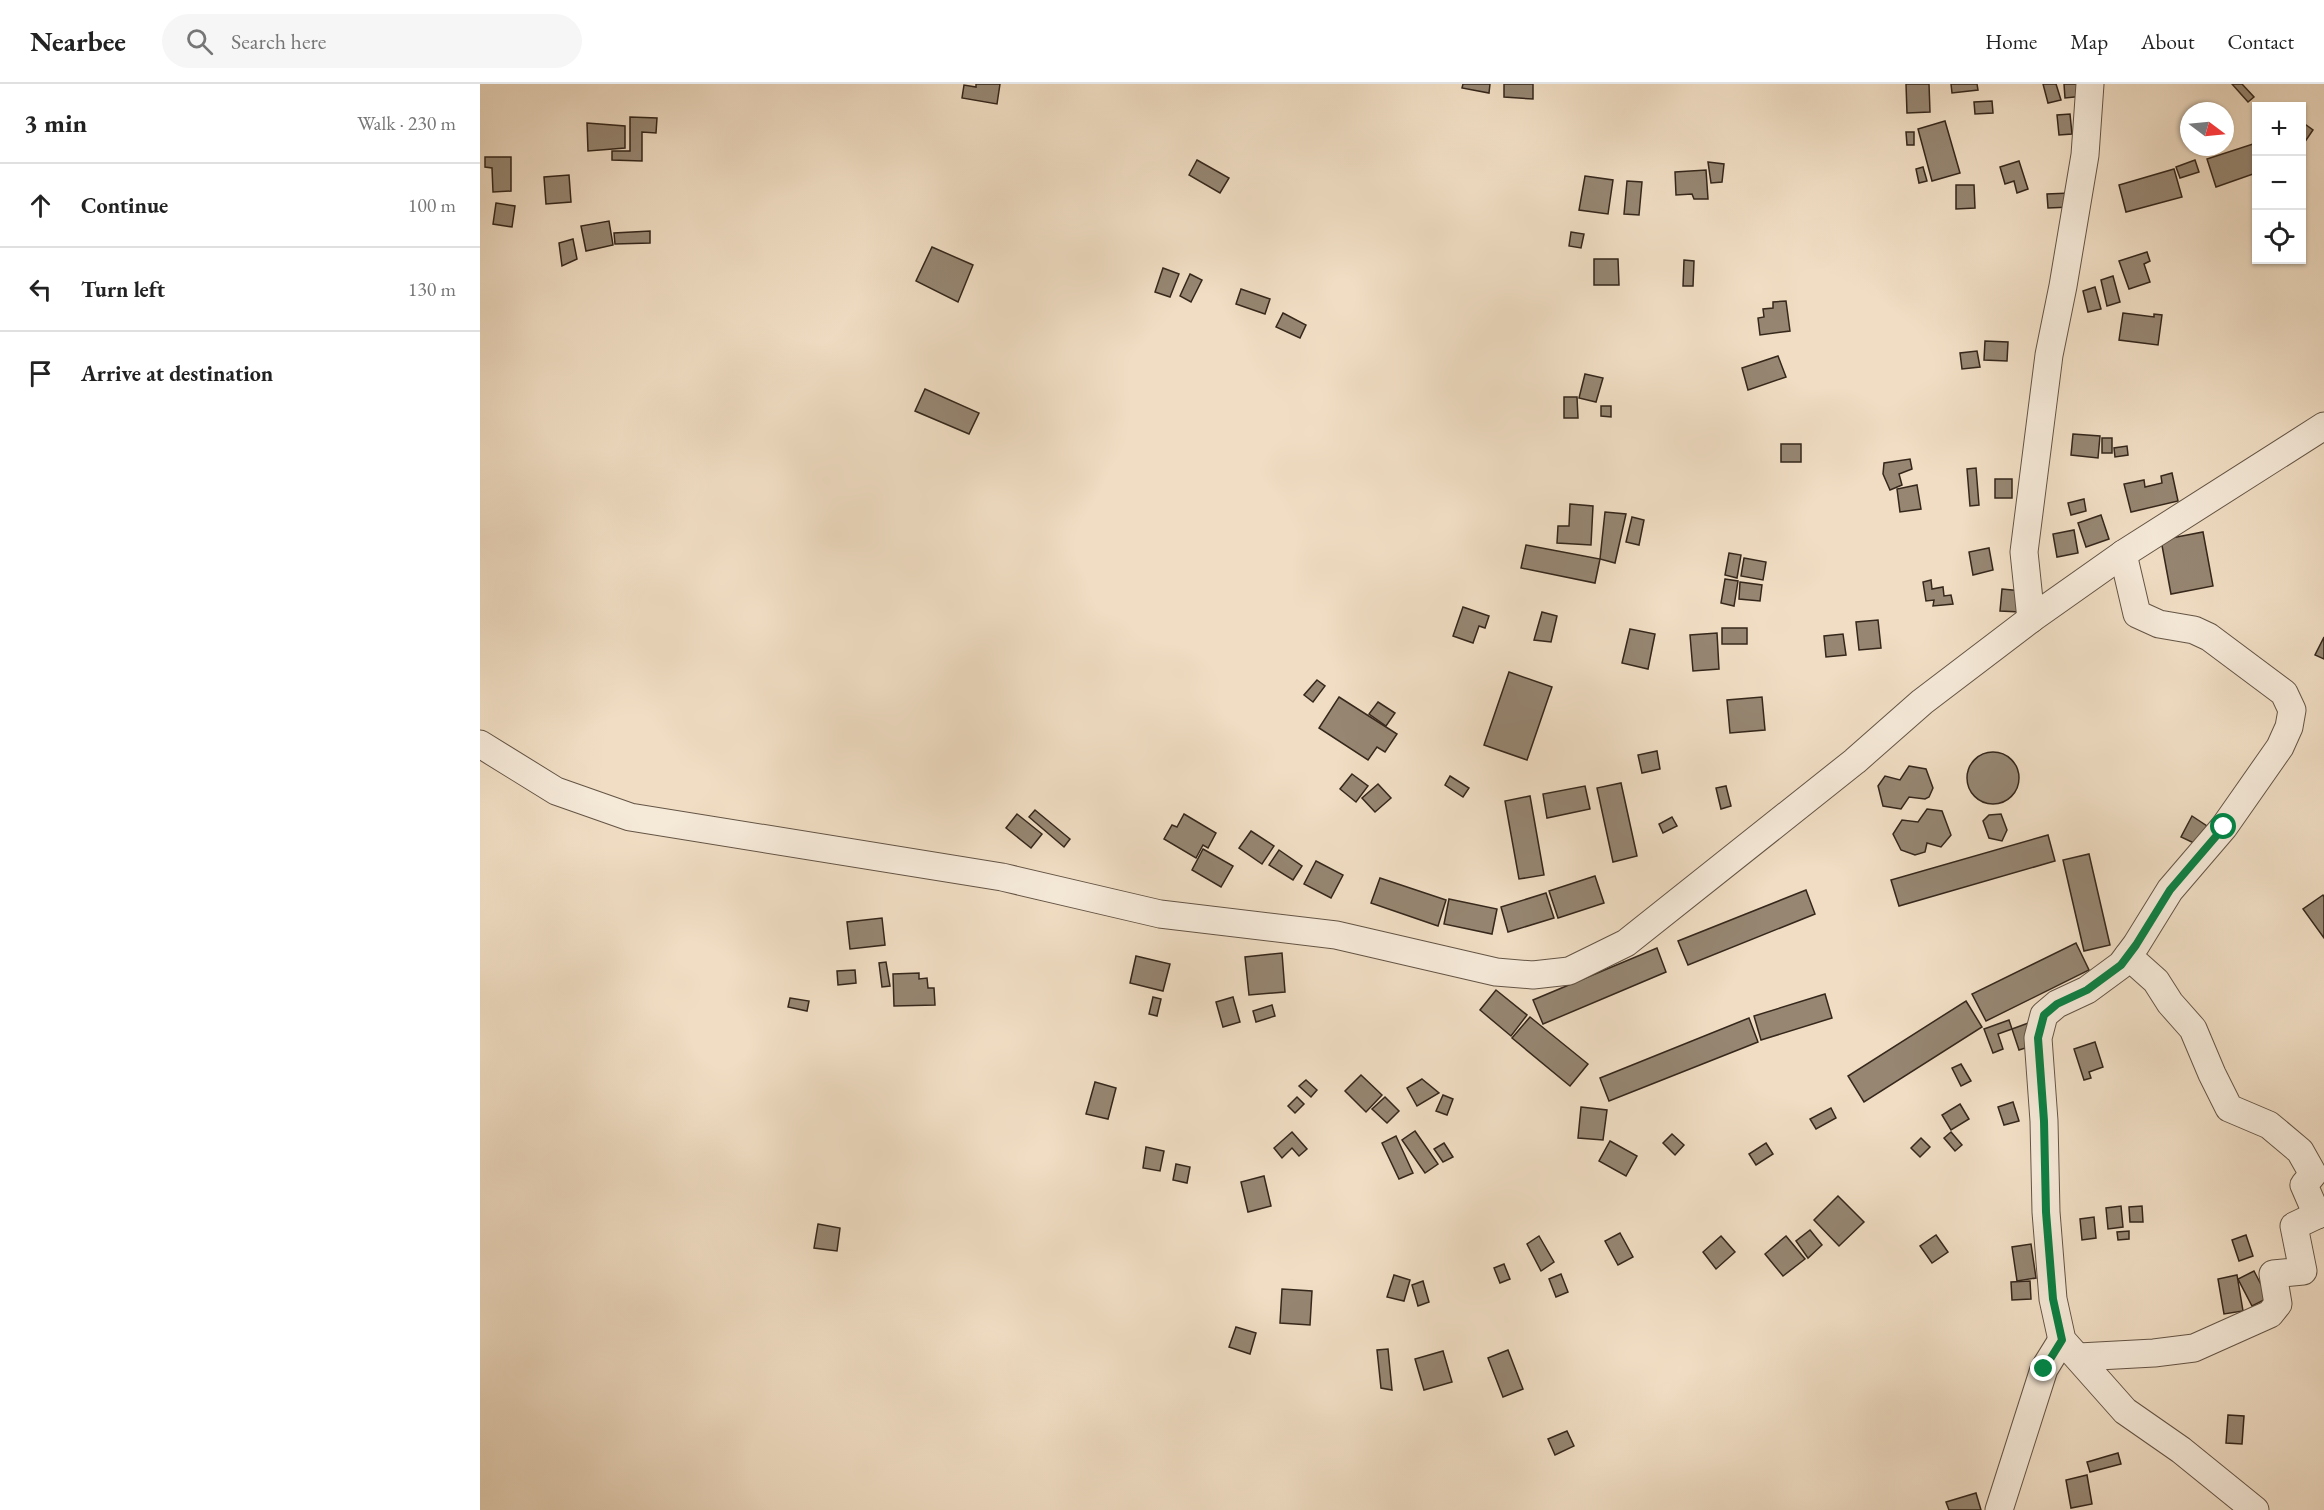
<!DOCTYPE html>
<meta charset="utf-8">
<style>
body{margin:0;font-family:"EB Garamond",serif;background:#f6f6f6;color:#222}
.controls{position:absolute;right:18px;top:18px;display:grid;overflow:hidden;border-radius:0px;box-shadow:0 2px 4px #0004}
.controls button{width:54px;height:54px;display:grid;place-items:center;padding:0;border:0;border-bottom:2px solid #e0e0e0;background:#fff;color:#222;font:30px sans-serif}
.compass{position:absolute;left:1700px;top:18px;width:54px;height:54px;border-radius:50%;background:#fff;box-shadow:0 2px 4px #0004;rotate:106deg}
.stop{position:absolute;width:18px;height:18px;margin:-14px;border:4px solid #0b8043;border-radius:50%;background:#fff}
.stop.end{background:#0b8043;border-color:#fff;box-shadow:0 2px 6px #0008}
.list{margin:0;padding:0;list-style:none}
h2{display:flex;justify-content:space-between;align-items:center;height:78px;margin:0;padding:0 24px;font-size:26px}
h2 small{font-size:20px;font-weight:400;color:#767676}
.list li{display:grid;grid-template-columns:39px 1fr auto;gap:18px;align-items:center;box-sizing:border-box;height:84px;padding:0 24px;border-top:2px solid #e0e0e0}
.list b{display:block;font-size:22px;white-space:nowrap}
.list em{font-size:20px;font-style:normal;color:#767676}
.icon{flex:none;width:33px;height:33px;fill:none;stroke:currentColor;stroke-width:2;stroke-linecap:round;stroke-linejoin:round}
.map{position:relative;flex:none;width:1844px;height:1426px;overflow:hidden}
header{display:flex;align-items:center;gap:36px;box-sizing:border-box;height:84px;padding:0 30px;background:#fff;border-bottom:2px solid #e0e0e0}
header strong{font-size:28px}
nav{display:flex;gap:33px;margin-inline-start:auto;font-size:21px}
.search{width:420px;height:54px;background:#f6f6f6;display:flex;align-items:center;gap:15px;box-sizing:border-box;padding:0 21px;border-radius:33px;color:#767676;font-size:22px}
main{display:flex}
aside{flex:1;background:#fff}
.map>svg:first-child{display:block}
.building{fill:#968672;stroke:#35271b;stroke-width:1.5}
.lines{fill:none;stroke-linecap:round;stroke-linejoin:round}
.minor-casing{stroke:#645445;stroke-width:29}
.minor{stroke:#f5e9d8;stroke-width:27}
.route{stroke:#0b8043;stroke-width:8}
</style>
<header>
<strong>Nearbee</strong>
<div class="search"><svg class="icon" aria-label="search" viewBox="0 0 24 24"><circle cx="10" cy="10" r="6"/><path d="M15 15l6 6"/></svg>Search here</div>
<nav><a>Home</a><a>Map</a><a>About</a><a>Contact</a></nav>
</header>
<main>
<aside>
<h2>3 min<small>Walk · 230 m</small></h2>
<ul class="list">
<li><svg class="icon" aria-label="ahead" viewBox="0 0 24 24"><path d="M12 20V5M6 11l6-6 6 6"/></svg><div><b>Continue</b></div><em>100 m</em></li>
<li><svg class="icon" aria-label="left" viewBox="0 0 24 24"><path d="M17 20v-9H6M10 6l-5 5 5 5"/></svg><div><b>Turn left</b></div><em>130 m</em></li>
<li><svg class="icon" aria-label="arrive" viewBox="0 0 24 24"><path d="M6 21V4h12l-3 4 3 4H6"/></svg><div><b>Arrive at destination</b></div></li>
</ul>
</aside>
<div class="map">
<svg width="1844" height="1426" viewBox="0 0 1844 1426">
<rect width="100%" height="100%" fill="#f0ddc3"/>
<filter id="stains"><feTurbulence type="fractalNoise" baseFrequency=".00333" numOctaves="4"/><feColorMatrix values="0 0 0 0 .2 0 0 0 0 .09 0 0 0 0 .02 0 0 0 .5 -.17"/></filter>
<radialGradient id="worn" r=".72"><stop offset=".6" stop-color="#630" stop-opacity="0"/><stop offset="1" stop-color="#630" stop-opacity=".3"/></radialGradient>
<!-- building -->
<g class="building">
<polygon points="496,0 520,0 517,20 482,14 484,1 496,3"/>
<polygon points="983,0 1010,0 1009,9 982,4"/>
<polygon points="1024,0 1053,0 1053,15 1024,13"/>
<polygon points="1426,0 1449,0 1450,28 1427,29"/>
<polygon points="1471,0 1497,0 1498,6 1472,9"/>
<polygon points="1563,0 1576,0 1581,16 1568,19"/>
<polygon points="1584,0 1602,0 1604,12 1585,14"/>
<polygon points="1752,0 1762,0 1774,13 1768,18"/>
<polygon points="1512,17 1513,29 1495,30 1494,18"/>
<polygon points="1590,30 1592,50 1579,51 1577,31"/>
<polygon points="150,33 177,34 176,49 162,48 162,77 132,76 132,67 150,67"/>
<polygon points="1465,37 1480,89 1452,97 1438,45"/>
<polygon points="1822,38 1833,46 1822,62"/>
<polygon points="107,39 145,42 145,64 108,67"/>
<polygon points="1426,48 1434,48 1434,61 1427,61"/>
<polygon points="1776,59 1776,89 1736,103 1727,75"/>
<polygon points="5,73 31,73 31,107 13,108 12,84 5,83"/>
<polygon points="717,76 749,94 740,109 709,91"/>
<polygon points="1715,76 1719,88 1700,94 1696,83"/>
<polygon points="1539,77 1548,105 1537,109 1534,97 1525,100 1520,83"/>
<polygon points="1228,78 1244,80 1242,98 1231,99"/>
<polygon points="1443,83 1447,97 1439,99 1436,85"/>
<polygon points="1694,85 1702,113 1646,128 1639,101"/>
<polygon points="1226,86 1228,115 1214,115 1212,110 1196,111 1195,88"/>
<polygon points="89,91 91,118 66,120 64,93"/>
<polygon points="1105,92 1133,96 1128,130 1099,126"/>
<polygon points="1147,97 1162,98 1159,131 1144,130"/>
<polygon points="1476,101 1494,101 1495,124 1476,125"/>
<polygon points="1590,109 1591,123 1568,124 1567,110"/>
<polygon points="16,119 35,122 32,143 13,140"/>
<polygon points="129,137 133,161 106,167 101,142"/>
<polygon points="170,147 170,159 135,160 134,149"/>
<polygon points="1091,148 1104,150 1101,164 1089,162"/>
<polygon points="93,155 97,175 82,182 79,159"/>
<polygon points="452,163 493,181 478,218 436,197"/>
<polygon points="1667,168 1670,177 1664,180 1670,198 1649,205 1639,177"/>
<polygon points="1114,175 1138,175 1139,201 1114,201"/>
<polygon points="1204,176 1214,177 1213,202 1203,202"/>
<polygon points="683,184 699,190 690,213 675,208"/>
<polygon points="710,190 722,196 711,218 700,212"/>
<polygon points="1633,192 1640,218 1627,222 1621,196"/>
<polygon points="1615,203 1621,225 1608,228 1603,207"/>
<polygon points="761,205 790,215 785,230 756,220"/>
<polygon points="1306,217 1310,247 1280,251 1278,234 1284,233 1283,225 1293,224 1293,218"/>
<polygon points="803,229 826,241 820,254 796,243"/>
<polygon points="1643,229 1674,233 1674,230 1682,231 1678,261 1639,256"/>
<polygon points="1505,257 1528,258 1527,277 1504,276"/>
<polygon points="1497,267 1500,283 1482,285 1480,269"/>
<polygon points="1298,272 1306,293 1268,306 1262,284"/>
<polygon points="1105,290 1123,294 1116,318 1099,314"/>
<polygon points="445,305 499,329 489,350 435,327"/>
<polygon points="1084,313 1097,313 1098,334 1084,334"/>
<polygon points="1121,322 1131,322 1131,333 1121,332"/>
<polygon points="1593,350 1620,352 1618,374 1591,371"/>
<rect x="1622" y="354" width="10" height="15"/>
<rect x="1301" y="360" width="20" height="18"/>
<polygon points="1647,362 1648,371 1635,373 1634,364"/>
<polygon points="1430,375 1432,385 1419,390 1422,401 1410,406 1403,390 1404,379"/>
<polygon points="1496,384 1499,421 1490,422 1487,385"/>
<polygon points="1692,389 1698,417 1651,428 1644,400 1664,396 1665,403 1682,399 1681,392"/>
<rect x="1515" y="395" width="17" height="19"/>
<polygon points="1437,401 1441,425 1420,428 1417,405"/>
<polygon points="1604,415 1606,427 1591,431 1588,419"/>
<polygon points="1090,420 1113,422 1111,461 1077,459 1078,442 1089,442"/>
<polygon points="1125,428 1146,430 1135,479 1120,475"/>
<polygon points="1621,431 1629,455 1606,463 1598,439"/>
<polygon points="1152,433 1164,436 1159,461 1146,458"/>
<polygon points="1594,446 1598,469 1577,473 1573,450"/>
<polygon points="1723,448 1733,502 1691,510 1681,456"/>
<polygon points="1046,461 1120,475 1115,499 1041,484"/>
<polygon points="1509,464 1513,486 1493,491 1489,468"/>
<polygon points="1249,469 1261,471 1257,494 1245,491"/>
<polygon points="1264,474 1286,478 1283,496 1261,492"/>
<polygon points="1245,495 1258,497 1254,522 1241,519"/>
<polygon points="1451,496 1452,505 1463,503 1464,512 1471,511 1473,520 1453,522 1454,516 1446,517 1443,498"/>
<polygon points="1260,498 1282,501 1280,517 1259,515"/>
<polygon points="1522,505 1542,507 1540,528 1520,527"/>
<polygon points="983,523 1009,532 1005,544 999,542 993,559 973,552"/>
<polygon points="1062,528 1077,532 1071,558 1054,556"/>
<polygon points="1398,536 1401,564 1379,566 1376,538"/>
<rect x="1242" y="544" width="25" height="16"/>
<polygon points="1150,545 1175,550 1168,585 1142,579"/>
<polygon points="1237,549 1239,585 1213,587 1210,551"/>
<polygon points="1363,550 1366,571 1346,573 1344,552"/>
<polygon points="1844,553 1844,575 1835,571"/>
<polygon points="1029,588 1072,603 1047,676 1004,661"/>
<polygon points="837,596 845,602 833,618 824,611"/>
<polygon points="859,613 917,650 905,668 897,663 888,676 839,644"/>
<polygon points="1282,613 1285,646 1250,649 1247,616"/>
<polygon points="898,618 915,629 906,642 889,630"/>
<polygon points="1177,667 1180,685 1162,689 1158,671"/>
<circle cx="1513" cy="694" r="26"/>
<polygon points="1429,682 1446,685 1453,704 1449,713 1445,715 1429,713 1421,725 1403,722 1398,702 1405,692 1420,696"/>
<polygon points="872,690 888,702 876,718 860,705"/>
<polygon points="970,692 989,704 983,713 965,701"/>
<polygon points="1141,699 1157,772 1133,778 1117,704"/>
<polygon points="898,700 911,714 895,728 882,714"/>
<polygon points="1105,702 1110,725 1067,734 1063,710"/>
<polygon points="1246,702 1251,722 1241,725 1236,704"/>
<polygon points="1050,712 1064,791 1039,795 1025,717"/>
<polygon points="1447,725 1462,727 1471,751 1461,763 1447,759 1445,768 1435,771 1421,766 1413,750 1422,736 1438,738"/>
<polygon points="555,726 590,755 584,763 549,733"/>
<polygon points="537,730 562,750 551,764 526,744"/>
<polygon points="704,730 736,749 728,764 723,761 716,774 684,755 692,741 697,743"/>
<polygon points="1521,730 1527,746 1522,757 1509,754 1503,737 1509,731"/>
<polygon points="1712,732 1727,742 1716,760 1701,753"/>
<polygon points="1192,733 1197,742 1183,749 1179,740"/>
<polygon points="771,747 794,762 782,780 759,764"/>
<polygon points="1568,751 1575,777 1419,822 1411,796"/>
<polygon points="723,765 753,782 741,803 712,786"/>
<polygon points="799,766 822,782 813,796 789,781"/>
<polygon points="1609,770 1630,861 1604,867 1583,776"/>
<polygon points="836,777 863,791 851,814 824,800"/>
<polygon points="1115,792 1124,819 1078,834 1069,807"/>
<polygon points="900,794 966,816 958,842 891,819"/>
<polygon points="1326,806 1335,830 1208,881 1198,857"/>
<polygon points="1066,809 1074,834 1028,848 1021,823"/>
<polygon points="1843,811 1844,813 1844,854 1823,825"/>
<polygon points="969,815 1017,825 1012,850 964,840"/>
<polygon points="402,834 405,861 370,865 367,838"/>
<polygon points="1596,859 1609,886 1506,937 1492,910"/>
<polygon points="1177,864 1186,888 1063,940 1053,916"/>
<polygon points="802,869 805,908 769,911 765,873"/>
<polygon points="656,872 690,880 683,907 650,899"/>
<polygon points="406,878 410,902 402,903 399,879"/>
<polygon points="375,886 376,899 358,901 357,887"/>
<polygon points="439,889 439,895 447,894 448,904 454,904 455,921 414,922 413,890"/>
<polygon points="1016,906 1047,931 1031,952 1000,926"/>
<polygon points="1345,910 1352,934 1281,956 1274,932"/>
<polygon points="673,913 681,915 677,932 669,930"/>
<polygon points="753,913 760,938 743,943 736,918"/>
<polygon points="310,914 329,917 327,927 308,923"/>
<polygon points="1486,917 1502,943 1384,1018 1368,992"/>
<polygon points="792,921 795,932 776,938 773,927"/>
<polygon points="1050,933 1108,980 1090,1002 1032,954"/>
<polygon points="1269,934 1278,958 1129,1017 1120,994"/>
<polygon points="1529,936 1532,945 1518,950 1523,965 1513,969 1504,945"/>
<polygon points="1551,938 1558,960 1539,966 1532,945"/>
<polygon points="1615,958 1623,983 1609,988 1611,994 1604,996 1594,965"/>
<polygon points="1481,980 1491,997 1481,1002 1472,984"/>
<polygon points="881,991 902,1011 886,1028 865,1007"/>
<polygon points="942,995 959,1009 937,1022 927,1004"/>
<polygon points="826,996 837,1006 831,1013 819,1002"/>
<polygon points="615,998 636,1004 628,1035 606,1030"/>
<polygon points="963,1011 973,1015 967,1031 956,1027"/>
<polygon points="817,1013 824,1020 815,1029 808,1022"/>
<polygon points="905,1013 919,1027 907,1039 892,1025"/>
<polygon points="1533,1018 1539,1037 1524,1041 1518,1023"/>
<polygon points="1480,1020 1489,1035 1471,1046 1462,1031"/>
<polygon points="1101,1023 1127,1026 1123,1056 1098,1054"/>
<polygon points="1351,1024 1356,1034 1336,1045 1330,1035"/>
<polygon points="935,1047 958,1080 945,1089 922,1056"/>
<polygon points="812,1048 827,1065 819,1072 812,1064 802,1074 794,1064"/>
<polygon points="1471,1048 1482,1061 1475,1067 1464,1054"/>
<polygon points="1192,1050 1204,1061 1195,1071 1183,1059"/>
<polygon points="916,1052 933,1089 919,1095 902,1059"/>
<polygon points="1441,1054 1450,1063 1440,1073 1431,1064"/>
<polygon points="1130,1057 1157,1072 1146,1092 1119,1077"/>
<polygon points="964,1059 973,1073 963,1078 954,1065"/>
<polygon points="1286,1059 1293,1070 1276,1081 1269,1070"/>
<polygon points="666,1063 684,1067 680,1087 663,1084"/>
<polygon points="696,1080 710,1083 707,1099 693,1096"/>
<polygon points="784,1092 791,1122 768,1128 761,1098"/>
<polygon points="1358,1112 1384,1138 1359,1162 1334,1136"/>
<polygon points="1641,1122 1643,1143 1628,1145 1626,1124"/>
<polygon points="1662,1122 1663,1138 1650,1138 1649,1123"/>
<polygon points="1614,1133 1616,1154 1602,1156 1600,1135"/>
<polygon points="338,1140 360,1144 357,1167 334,1164"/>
<polygon points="1330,1146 1342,1161 1328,1174 1316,1157"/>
<polygon points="1649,1147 1649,1155 1638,1156 1637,1148"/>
<polygon points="1140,1149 1153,1173 1138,1181 1125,1157"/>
<polygon points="1456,1151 1468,1168 1452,1179 1440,1162"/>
<polygon points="1766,1151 1773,1172 1759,1177 1752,1156"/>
<polygon points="1059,1152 1074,1178 1061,1187 1047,1160"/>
<polygon points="1241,1152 1255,1168 1236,1185 1223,1168"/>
<polygon points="1306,1152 1325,1175 1303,1192 1285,1170"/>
<polygon points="1551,1160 1556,1194 1537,1197 1532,1163"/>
<polygon points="1024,1180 1030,1195 1020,1199 1014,1184"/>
<polygon points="1774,1187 1788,1214 1772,1222 1758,1195"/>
<polygon points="1081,1190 1088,1208 1076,1213 1069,1195"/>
<polygon points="914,1191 930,1196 924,1217 907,1213"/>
<polygon points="1757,1191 1763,1227 1744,1230 1738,1195"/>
<polygon points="943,1197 949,1218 938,1222 932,1201"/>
<polygon points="1550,1197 1551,1215 1532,1216 1531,1198"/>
<polygon points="802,1205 832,1207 830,1241 800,1239"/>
<polygon points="756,1243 776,1249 770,1270 749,1263"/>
<polygon points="908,1265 912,1306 901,1304 897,1266"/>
<polygon points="1028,1266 1043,1305 1023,1313 1008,1274"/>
<polygon points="963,1267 972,1298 944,1306 935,1275"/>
<polygon points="1748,1331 1764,1332 1762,1360 1746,1359"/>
<polygon points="1087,1347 1094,1362 1075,1371 1068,1355"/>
<polygon points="1638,1369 1641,1380 1610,1388 1607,1378"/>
<polygon points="1607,1391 1612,1420 1591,1424 1586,1396"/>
<polygon points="1496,1409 1501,1426 1469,1426 1466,1418"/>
</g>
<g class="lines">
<!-- minor casing -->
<g class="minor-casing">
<g id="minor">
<polyline points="1643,470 1657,530 1679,540 1714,546 1729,553 1804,609 1812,626 1809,643 1800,663 1744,743 1690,806 1656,861 1641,881 1607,906 1577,920 1564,931 1558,954 1564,1037 1566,1128 1573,1215 1582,1256 1645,1327 1701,1366 1775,1426"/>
<polyline points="1551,535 1544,468 1569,271 1583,202 1605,71 1610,0"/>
<polyline points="0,660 76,707 150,733 522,793 680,830 856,851 1016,888 1053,891 1089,887 1146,859 1375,677 1442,618 1551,535 1643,470 1844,342"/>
<polyline points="1648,872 1676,897 1690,919 1713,945 1732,990 1749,1024 1789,1041 1820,1067 1833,1090 1824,1101 1837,1131 1844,1129"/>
<polyline points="1599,1273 1674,1269 1714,1264 1790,1230 1798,1220 1793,1190 1823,1187 1814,1142 1837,1131"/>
<polyline points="1519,1426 1564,1285 1582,1256"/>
</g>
</g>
<!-- minor -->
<use href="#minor" class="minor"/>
</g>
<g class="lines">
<!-- route -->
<polyline class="route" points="1564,1285 1582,1256 1573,1215 1566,1128 1564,1037 1558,954 1564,931 1577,920 1607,906 1641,881 1656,861 1690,806 1744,743"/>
</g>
<rect width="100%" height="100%" filter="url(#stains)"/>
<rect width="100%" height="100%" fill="url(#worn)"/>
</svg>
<div class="controls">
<button>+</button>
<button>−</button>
<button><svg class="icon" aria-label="locate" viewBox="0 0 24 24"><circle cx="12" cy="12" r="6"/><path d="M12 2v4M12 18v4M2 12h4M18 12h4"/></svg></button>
</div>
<svg class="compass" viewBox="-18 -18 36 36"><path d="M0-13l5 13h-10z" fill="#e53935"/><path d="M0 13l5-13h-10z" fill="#767676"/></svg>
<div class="stop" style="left:1744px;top:743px"></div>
<div class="stop end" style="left:1564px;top:1285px"></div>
</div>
</main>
